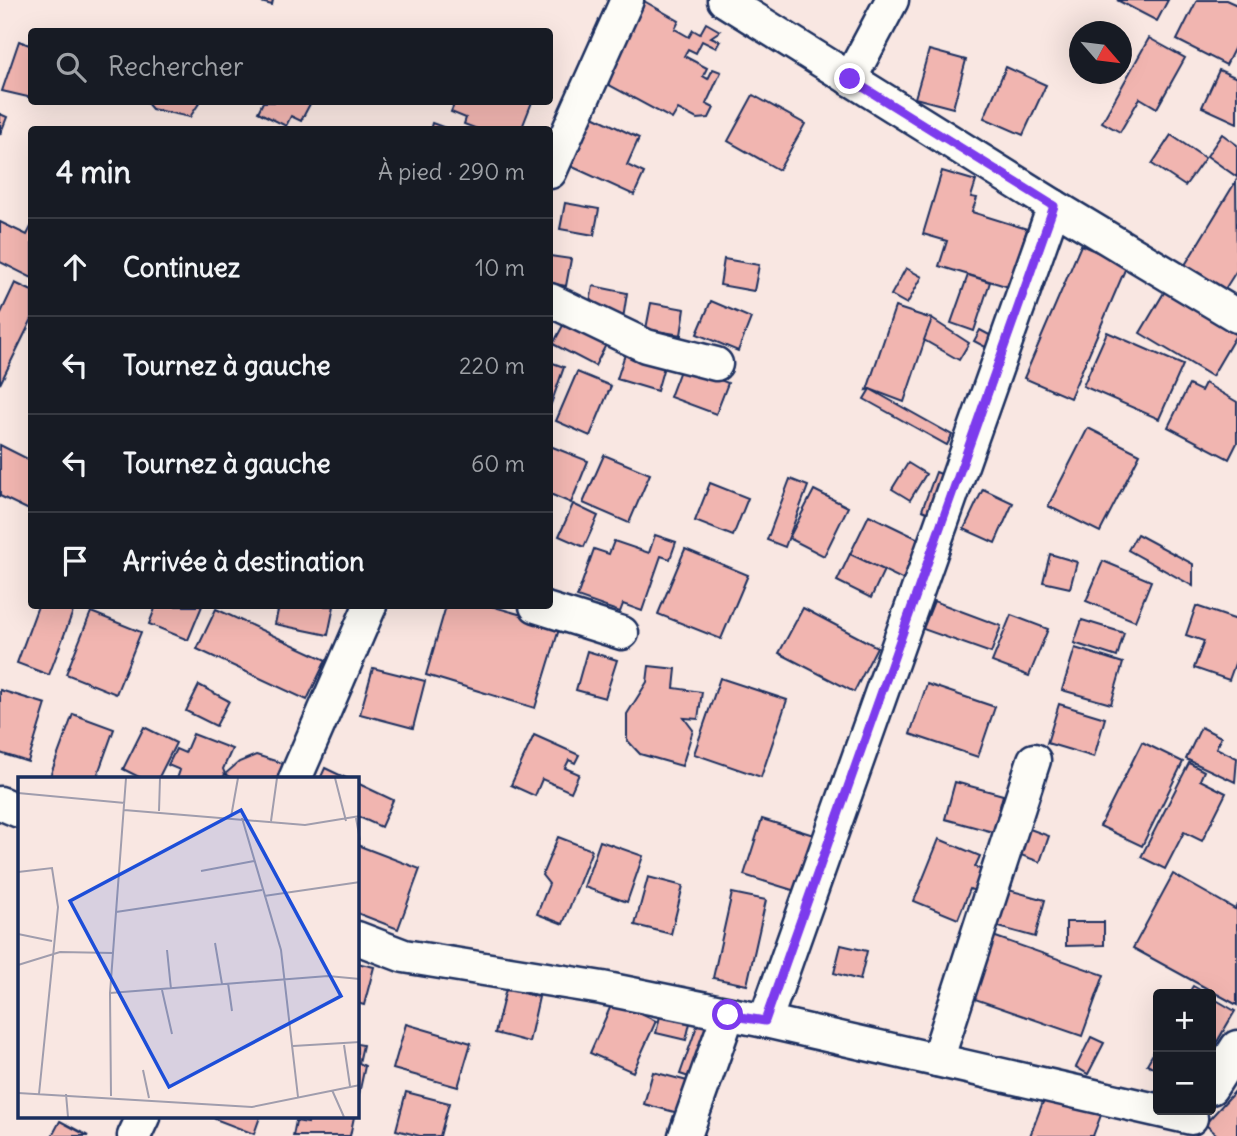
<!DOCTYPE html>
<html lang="fr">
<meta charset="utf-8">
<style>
body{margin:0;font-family:Delius,sans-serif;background:#20242c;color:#f1f3f6}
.controls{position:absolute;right:21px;bottom:21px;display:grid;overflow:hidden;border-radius:7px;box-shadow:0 7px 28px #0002}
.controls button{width:63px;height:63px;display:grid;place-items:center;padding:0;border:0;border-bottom:2px solid #363941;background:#171b24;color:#f1f3f6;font:35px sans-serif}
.compass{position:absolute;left:1069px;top:21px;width:63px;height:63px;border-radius:50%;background:#171b24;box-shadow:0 7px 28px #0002;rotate:118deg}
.stop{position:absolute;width:21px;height:21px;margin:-16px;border:5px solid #7c3aed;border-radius:50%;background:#fff}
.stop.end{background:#7c3aed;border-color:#fff;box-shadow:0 2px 7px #0008}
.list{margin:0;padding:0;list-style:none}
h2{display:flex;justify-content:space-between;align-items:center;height:91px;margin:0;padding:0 28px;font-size:30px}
h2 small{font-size:23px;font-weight:400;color:#9ea1a6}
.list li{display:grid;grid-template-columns:46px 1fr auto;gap:21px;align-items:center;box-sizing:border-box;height:98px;padding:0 28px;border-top:2px solid #363941}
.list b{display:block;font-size:26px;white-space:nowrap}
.list em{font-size:23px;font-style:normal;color:#9ea1a6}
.icon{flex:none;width:38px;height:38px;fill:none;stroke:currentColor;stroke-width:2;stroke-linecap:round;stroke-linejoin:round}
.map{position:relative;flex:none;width:1237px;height:1136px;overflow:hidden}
.search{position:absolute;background:#171b24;box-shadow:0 7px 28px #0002;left:28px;top:28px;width:525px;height:77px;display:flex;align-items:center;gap:18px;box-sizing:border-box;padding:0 24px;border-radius:7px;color:#9ea1a6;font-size:26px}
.panel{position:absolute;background:#171b24;box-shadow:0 7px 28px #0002;left:28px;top:126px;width:525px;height:483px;border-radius:7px}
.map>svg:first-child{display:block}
.building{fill:#f1b5b0;stroke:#1b2f5e;stroke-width:2}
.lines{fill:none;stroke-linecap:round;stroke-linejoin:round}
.minor-casing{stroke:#1b2f5e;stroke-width:37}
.minor{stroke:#fdfcf7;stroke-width:32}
.route{stroke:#7c3aed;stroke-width:9}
.inset-road{fill:none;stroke:#a09dad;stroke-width:2}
.view{fill:#1d4ed8;fill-opacity:0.15;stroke:#1d4ed8;stroke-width:3.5}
.inset-edge{fill:none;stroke:#1b2f5e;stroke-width:3.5}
</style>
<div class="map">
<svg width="1237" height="1136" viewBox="0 0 1237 1136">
<rect width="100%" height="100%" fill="#f9e7e2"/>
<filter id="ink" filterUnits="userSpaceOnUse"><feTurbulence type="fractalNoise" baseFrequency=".0143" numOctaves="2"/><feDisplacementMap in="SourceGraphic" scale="14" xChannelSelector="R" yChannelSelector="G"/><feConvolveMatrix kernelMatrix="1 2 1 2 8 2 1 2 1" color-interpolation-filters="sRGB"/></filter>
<g filter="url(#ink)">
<!-- building -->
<g class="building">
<polygon points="253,0 273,0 272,5"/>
<polygon points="1117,0 1168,0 1157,21"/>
<polygon points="1197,0 1226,0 1237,5 1237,43 1226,65 1177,40"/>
<polygon points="644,1 679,21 675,29 689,37 693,30 700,34 706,23 720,31 711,37 720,41 716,48 702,41 696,53 688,49 684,56 707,68 703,76 708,79 713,69 721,72 706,104 714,108 709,118 697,119 678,109 672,119 596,78"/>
<polygon points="1149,38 1185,58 1157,108 1140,98 1120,132 1102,122"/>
<polygon points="19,41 32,46 32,98 2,91"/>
<polygon points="929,50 966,60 953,108 915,98"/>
<polygon points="1006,67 1046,85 1023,135 984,118"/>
<polygon points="1219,70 1237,78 1237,123 1202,107"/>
<polygon points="753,95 805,124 779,170 728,141"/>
<polygon points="146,102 200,102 190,117 152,109"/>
<polygon points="263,102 311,102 301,121 291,116 286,126 258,112"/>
<polygon points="455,102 532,102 521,130 480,130 464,124 466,118 451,112"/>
<polygon points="0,114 7,117 0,135"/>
<polygon points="591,115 639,138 627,165 644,173 634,195 566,164"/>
<polygon points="432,123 451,130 430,130"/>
<polygon points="1222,134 1237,145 1237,177 1207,156"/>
<polygon points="1171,135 1205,158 1185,186 1152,164"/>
<polygon points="942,171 976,181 971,197 977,198 972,212 1027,229 1009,287 939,266 947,241 923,234"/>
<polygon points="1236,181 1237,270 1225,289 1185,265"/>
<polygon points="565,203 599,209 594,235 560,229"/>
<polygon points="0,222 27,235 32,225 32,278 0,262"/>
<polygon points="1081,245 1127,265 1070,398 1024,378"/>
<polygon points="550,256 571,259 566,286 550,283"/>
<polygon points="724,259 759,265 754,291 720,285"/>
<polygon points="906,268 922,277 907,304 891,295"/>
<polygon points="968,275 990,282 974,331 951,323"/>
<polygon points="15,283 32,291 32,319 0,384 0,315"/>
<polygon points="593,286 627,293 623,319 588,313"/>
<polygon points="1165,291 1236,335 1212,376 1140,333"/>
<polygon points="711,301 751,318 738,351 697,334"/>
<polygon points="651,303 685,309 681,335 646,329"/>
<polygon points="895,307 932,319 904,402 870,389 867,390"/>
<polygon points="568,316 610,337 595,366 553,344"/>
<polygon points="932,319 969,343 959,360 924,340"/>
<polygon points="980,330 997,339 991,350 974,341"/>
<polygon points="1107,332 1183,365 1159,419 1083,386"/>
<polygon points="626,351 665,363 657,391 617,379"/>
<polygon points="550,362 564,367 551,404 550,403"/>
<polygon points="682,365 728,383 716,414 670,397"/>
<polygon points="577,372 611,386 590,436 556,421"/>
<polygon points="1205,383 1237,402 1237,443 1229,459 1168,427 1189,385 1201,391"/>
<polygon points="870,389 952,435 947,445 864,399"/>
<polygon points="1088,428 1140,454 1100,532 1048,506"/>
<polygon points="0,445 32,461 32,506 29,510 0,496"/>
<polygon points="550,446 588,461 571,503 550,494"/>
<polygon points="604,455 650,474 629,523 583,503"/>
<polygon points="908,463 926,474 910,500 892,489"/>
<polygon points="936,472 951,478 936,516 922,510"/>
<polygon points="790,479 808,486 785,547 767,540"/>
<polygon points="710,483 748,498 733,536 695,521"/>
<polygon points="983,489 1013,503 995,543 964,529"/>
<polygon points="814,490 848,507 824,556 789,538"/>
<polygon points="573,504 598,516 584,547 559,536"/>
<polygon points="869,515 927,543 908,582 850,554"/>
<polygon points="1137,534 1193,564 1193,586 1128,550"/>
<polygon points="655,535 676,542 670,559 661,556 642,611 623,604 620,612 577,597 594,549 609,554 614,541 649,553"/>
<polygon points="685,549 748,575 721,639 658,614"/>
<polygon points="850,554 884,570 871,598 837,581"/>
<polygon points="1050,554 1077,562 1070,588 1043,582"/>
<polygon points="1103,561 1151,581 1135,621 1086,601"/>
<polygon points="934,601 1001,626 991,653 923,629"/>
<polygon points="38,606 75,606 49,675 17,663"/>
<polygon points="156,606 202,606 188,640 149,624"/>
<polygon points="279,606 334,606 328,635 275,624"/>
<polygon points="446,606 491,606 560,626 535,708 426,675"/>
<polygon points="1196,606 1237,620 1237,658 1229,680 1194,668 1204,641 1186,635"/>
<polygon points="803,608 877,647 854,692 779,653"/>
<polygon points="216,609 326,660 307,700 197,649"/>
<polygon points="91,612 141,632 116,694 66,674"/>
<polygon points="1011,615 1048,629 1029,676 992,662"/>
<polygon points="1082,620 1124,633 1117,657 1074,643"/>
<polygon points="1075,648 1123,663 1111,704 1062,690"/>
<polygon points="587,651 617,660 605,698 576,690"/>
<polygon points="649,666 676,669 674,688 702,692 698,719 684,718 693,730 682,766 640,754 627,740 627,714 647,682"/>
<polygon points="373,668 425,681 413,728 360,714"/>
<polygon points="720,678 787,700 761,777 694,754"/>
<polygon points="927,684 995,707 978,757 910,734"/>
<polygon points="199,685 229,701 216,726 186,711"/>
<polygon points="0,690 46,704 28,762 0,753"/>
<polygon points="1059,704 1105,718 1094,757 1047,743"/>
<polygon points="73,714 114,729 96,779 49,779"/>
<polygon points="144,727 176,743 158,779 143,779 123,769"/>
<polygon points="1201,727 1221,737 1216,748 1237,758 1235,782 1186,759"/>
<polygon points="193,734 232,749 223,769 225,774 223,779 177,779 180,770 168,765 176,749 185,753"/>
<polygon points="534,735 579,755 575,763 569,760 565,768 579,774 571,792 542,779 535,796 511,785"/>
<polygon points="1142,742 1183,762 1142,846 1100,826"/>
<polygon points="256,755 282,763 284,776 271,779 233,779 225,774 239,762"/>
<polygon points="1189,763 1204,771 1200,780 1226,793 1202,841 1184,832 1165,869 1141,857"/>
<polygon points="325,768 348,779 320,779"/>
<polygon points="955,782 1003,795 993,832 945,819"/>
<polygon points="357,783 393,800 381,827 357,816"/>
<polygon points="762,819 820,837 802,893 744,875"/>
<polygon points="1027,828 1049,836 1040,862 1018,854"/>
<polygon points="558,837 592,850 563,924 537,914 549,884 542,875"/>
<polygon points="939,839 980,856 975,867 982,870 975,891 970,889 958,919 914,901"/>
<polygon points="600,841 643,856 627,902 584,887"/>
<polygon points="357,845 420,869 398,929 357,913"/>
<polygon points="1173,874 1235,909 1237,905 1237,1005 1133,948"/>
<polygon points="648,877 683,886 671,934 635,925"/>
<polygon points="1005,889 1045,900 1035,937 995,926"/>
<polygon points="732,893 766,900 747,985 713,978"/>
<polygon points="1066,922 1104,922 1104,945 1066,946"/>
<polygon points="993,936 1104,975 1082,1036 972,998"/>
<polygon points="841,945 867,951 860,980 834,973"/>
<polygon points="357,963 374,967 364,1005 357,1003"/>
<polygon points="1193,986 1207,994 1188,994"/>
<polygon points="506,989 539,997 529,1042 495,1033"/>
<polygon points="1211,997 1235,1011 1211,1052"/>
<polygon points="613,1001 656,1021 633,1072 590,1053"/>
<polygon points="661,1012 691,1019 686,1040 656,1033"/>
<polygon points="698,1023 716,1024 698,1080 680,1074"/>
<polygon points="406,1024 471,1043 458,1087 393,1069"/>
<polygon points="1091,1037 1104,1043 1088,1074 1076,1067"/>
<polygon points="357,1044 363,1045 359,1063 365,1066 357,1103"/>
<polygon points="1158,1045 1158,1070 1147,1064"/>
<polygon points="653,1072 695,1083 686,1115 644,1104"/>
<polygon points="1237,1089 1237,1136 1218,1136 1205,1124"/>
<polygon points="406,1092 449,1103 440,1136 420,1136 396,1130"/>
<polygon points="1046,1094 1101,1115 1093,1136 1030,1136"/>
<polygon points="216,1117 260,1117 254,1134 215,1119"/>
<polygon points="309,1117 354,1117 350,1136 293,1136 296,1121 308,1123"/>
<polygon points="60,1121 88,1136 52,1136"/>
</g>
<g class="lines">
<!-- minor casing -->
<g class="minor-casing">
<g id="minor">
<polyline points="724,0 1054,206 1237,316"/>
<polyline points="850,79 892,0"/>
<polyline points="550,172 627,0"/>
<polyline points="550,300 646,346 716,364"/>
<polyline points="536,606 622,633"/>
<polyline points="295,779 370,606"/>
<polyline points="0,803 19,811"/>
<polyline points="357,938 404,956 602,988 765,1021 1191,1118"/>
<polyline points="765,1021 1054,206"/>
<polyline points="937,1060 1034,760"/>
<polyline points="1211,1088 1237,1047"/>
<polyline points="134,1136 143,1117"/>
<polyline points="685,1136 728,1015"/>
</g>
</g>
<!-- minor -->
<use href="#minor" class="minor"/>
</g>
</g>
<g class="lines" filter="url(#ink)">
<!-- route -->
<polyline class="route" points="728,1015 765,1021 1054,206 850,79"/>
</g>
<!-- overview -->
<g transform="translate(18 777)">
<rect width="341" height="341" fill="#f9e7e2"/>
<path class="inset-road" d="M317,1L328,44M0,16L107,26M106,33L287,48L342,39M141,34L142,1M213,40L220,1M224,41L263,173L280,320M338,41L342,63M253,44L259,1M183,94L236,84M0,95L34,91L40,130L21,317M246,119L342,105M98,135L244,113M0,157L34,164M197,166L204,207M149,173L153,212M0,188L42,175L95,176M210,206L214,234M144,213L154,257M92,216L310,199L342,202M326,268L332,309M275,269L342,265M125,293L131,321M314,313L326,340M0,316L234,330L342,308M48,317L50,340M93,319L92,216L108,1"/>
<path class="view" d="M223,33L323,219L151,310L52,124Z"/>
<rect width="341" height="341" class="inset-edge"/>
</g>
</svg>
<div class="controls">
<button>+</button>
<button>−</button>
</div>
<svg class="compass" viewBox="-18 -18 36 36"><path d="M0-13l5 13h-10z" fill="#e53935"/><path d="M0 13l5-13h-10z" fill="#9ea1a6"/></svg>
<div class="stop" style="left:728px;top:1015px"></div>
<div class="stop end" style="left:850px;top:79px"></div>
<div class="search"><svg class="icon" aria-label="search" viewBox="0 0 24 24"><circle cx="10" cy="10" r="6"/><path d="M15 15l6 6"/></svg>Rechercher</div>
<section class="panel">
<h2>4 min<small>À pied · 290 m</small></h2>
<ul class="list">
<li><svg class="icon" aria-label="ahead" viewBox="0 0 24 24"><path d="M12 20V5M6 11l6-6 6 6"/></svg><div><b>Continuez</b></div><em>10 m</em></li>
<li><svg class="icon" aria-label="left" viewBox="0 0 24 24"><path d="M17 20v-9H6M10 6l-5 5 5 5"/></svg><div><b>Tournez à gauche</b></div><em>220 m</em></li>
<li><svg class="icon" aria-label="left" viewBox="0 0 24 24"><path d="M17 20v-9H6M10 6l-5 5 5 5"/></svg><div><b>Tournez à gauche</b></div><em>60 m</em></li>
<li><svg class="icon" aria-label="arrive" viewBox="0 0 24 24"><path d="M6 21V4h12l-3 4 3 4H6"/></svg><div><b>Arrivée à destination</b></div></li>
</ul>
</section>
</div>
